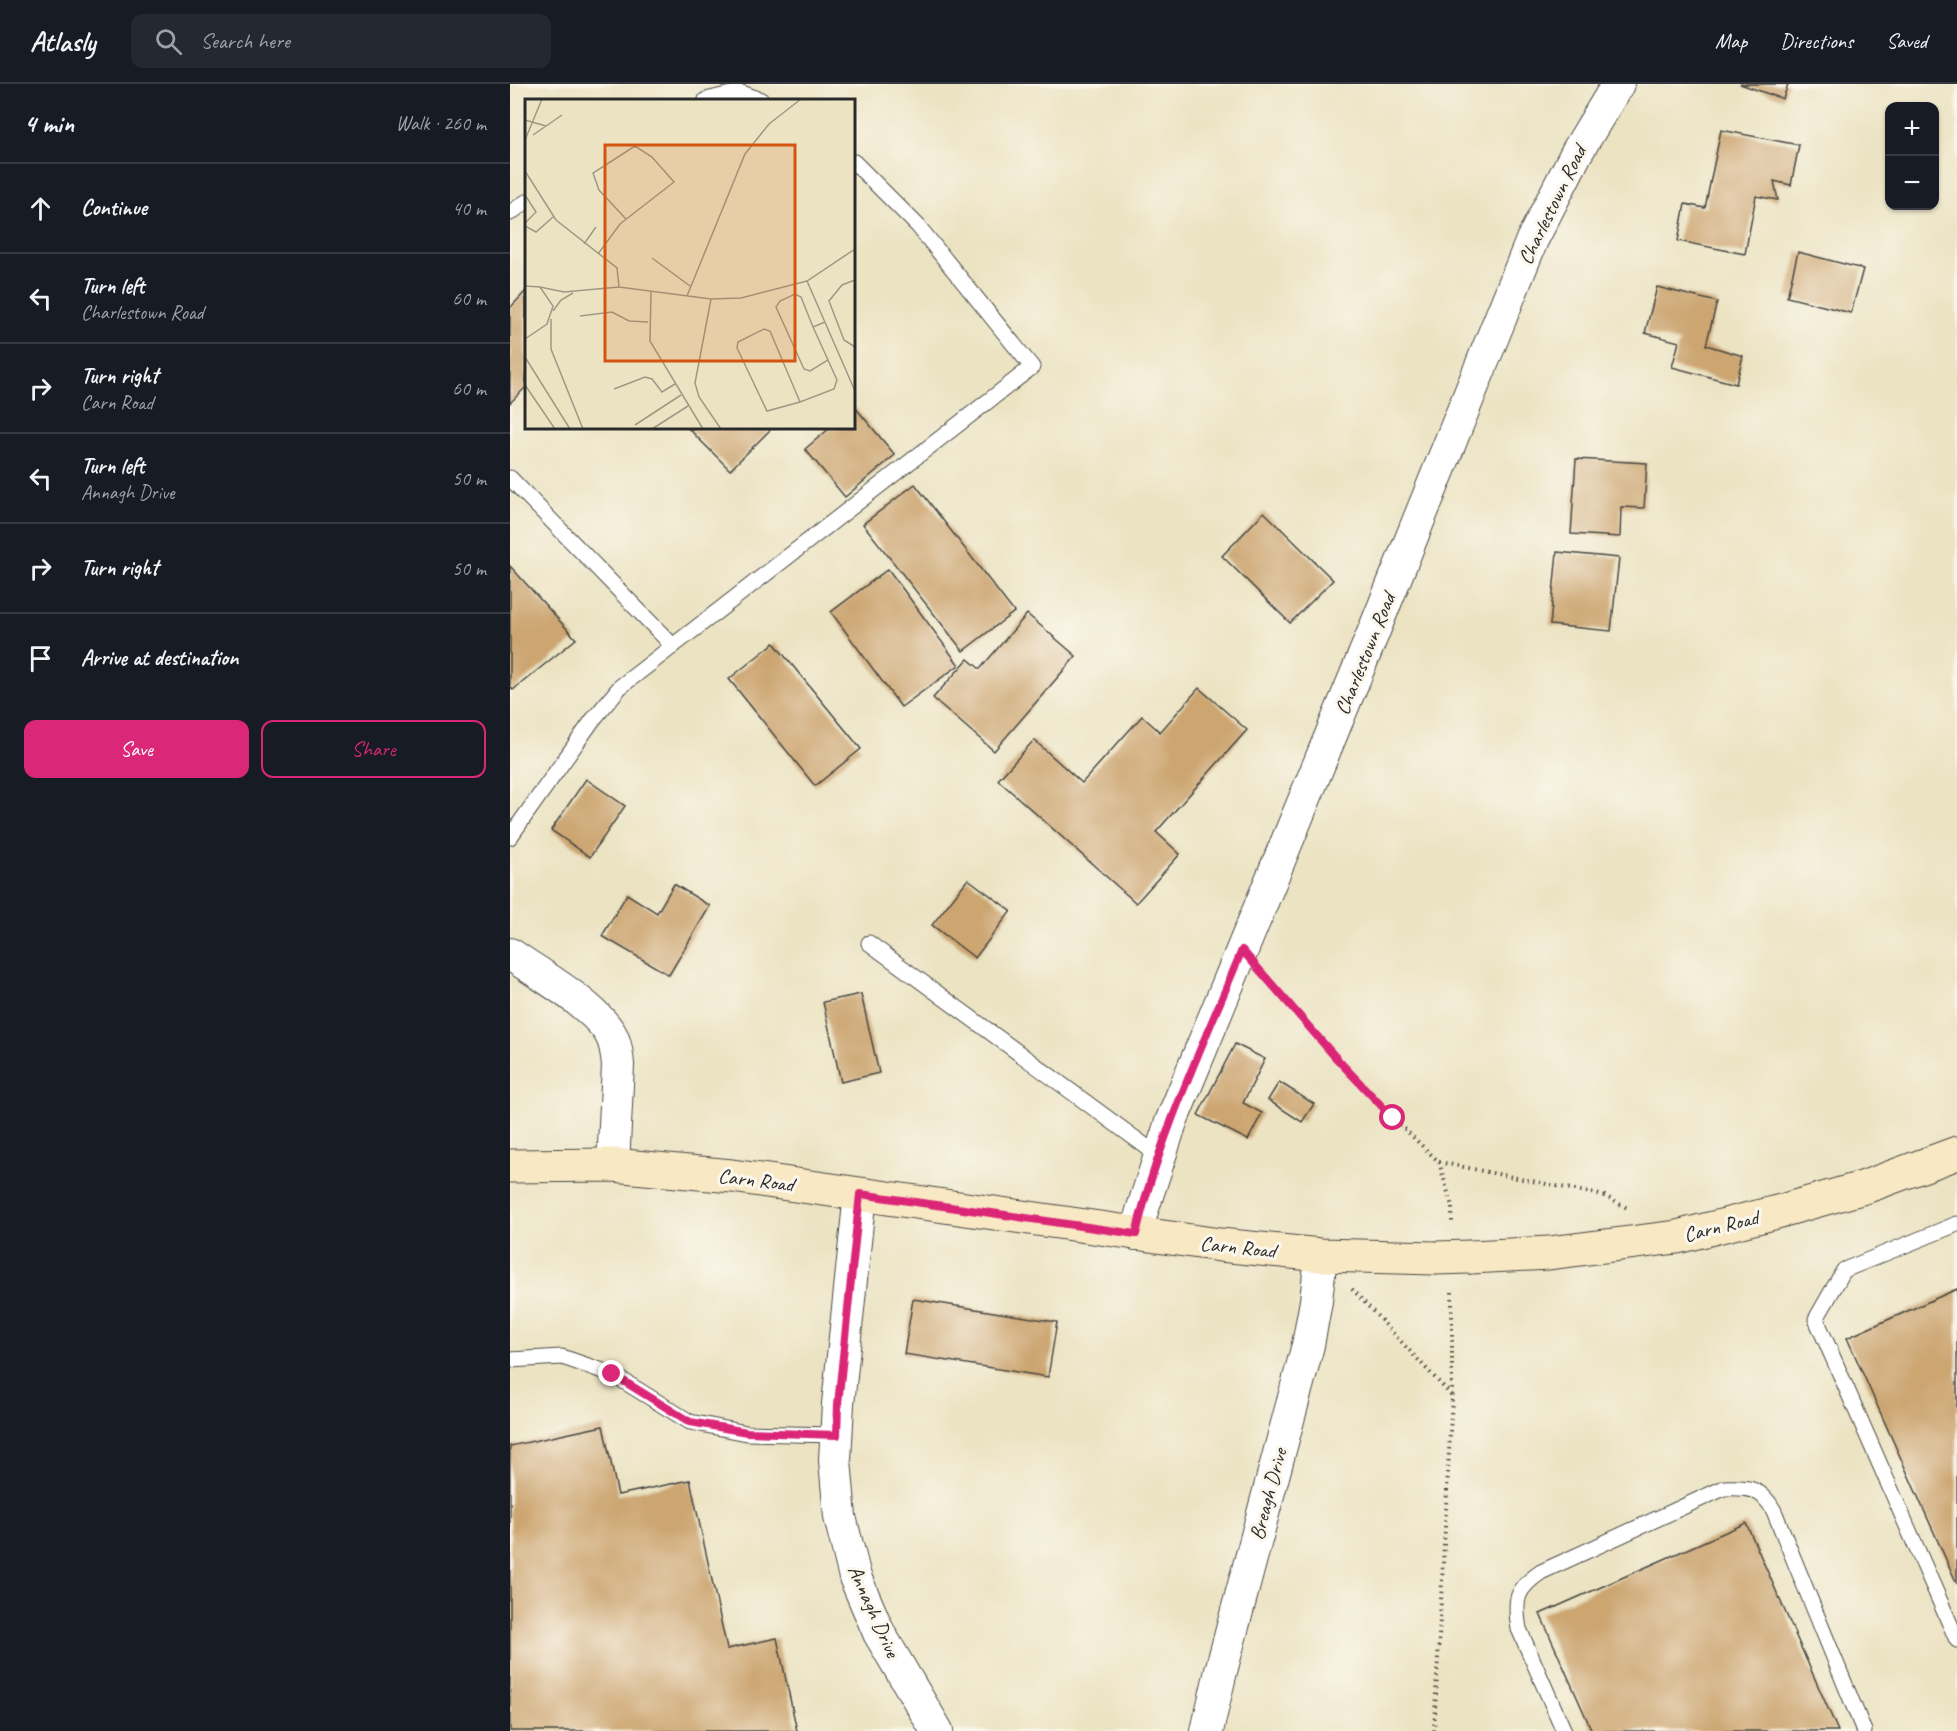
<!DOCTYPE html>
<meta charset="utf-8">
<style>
body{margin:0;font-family:Caveat,sans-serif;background:#242831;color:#f1f3f6}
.controls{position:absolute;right:18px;top:18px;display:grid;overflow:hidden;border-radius:12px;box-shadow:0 2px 4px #0004}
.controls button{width:54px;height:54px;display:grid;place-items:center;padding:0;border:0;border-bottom:2px solid #363941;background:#171b24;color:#f1f3f6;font:30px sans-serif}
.stop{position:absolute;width:18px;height:18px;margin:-14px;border:4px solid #db2777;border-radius:50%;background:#fff}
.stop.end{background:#db2777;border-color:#fff;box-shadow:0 2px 6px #0008}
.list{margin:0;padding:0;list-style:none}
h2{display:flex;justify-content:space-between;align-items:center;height:78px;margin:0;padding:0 24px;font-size:26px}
h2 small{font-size:20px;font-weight:400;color:#9ea1a6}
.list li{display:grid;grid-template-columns:39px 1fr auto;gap:18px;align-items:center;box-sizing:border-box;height:90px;padding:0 24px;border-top:2px solid #363941}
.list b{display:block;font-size:22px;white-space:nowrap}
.list p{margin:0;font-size:20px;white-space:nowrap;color:#9ea1a6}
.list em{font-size:20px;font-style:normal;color:#9ea1a6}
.actions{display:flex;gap:12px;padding:18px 24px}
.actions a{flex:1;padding:14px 0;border:2px solid #db2777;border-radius:12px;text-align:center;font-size:21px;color:#db2777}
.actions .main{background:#db2777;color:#fff}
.icon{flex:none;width:33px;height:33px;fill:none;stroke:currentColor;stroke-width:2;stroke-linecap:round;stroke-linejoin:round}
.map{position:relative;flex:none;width:1447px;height:1647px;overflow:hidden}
header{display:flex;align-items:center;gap:36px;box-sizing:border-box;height:84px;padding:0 30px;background:#171b24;border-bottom:2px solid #363941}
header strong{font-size:28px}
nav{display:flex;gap:33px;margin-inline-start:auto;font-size:21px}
.search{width:420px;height:54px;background:#242831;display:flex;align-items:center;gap:15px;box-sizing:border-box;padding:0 21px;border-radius:12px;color:#9ea1a6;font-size:22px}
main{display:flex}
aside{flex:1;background:#171b24}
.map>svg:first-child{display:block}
.building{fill:#cca571}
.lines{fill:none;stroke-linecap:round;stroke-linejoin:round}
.service-casing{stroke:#484742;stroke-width:17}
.minor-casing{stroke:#484742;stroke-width:34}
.secondary-casing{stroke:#484742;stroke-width:35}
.path{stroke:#484742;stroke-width:4;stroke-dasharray:1.5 4.5;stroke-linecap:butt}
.service{stroke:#fff;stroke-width:15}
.minor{stroke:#fff;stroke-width:32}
.secondary{stroke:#f8e8c3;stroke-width:33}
.secondary-bridge-casing{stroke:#484742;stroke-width:35;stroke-linecap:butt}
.secondary-bridge{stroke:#f8e8c3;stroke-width:33}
.route{stroke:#db2777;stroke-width:8}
.labels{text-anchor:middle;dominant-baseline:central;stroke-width:6;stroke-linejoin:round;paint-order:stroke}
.street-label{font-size:21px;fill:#2b2b2b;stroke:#fbf7ec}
.inset-road{fill:none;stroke:#9e9986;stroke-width:1.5}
.view{fill:#d5540f;fill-opacity:0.15;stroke:#d5540f;stroke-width:3}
.inset-edge{fill:none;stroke:#2b2b2b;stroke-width:3}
</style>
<header>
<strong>Atlasly</strong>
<div class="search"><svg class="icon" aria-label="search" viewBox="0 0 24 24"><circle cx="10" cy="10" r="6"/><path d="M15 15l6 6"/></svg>Search here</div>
<nav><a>Map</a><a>Directions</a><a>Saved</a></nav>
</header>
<main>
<aside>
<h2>4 min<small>Walk · 260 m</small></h2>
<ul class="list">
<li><svg class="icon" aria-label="ahead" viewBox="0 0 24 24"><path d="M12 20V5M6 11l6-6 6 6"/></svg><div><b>Continue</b></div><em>40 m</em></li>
<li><svg class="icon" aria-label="left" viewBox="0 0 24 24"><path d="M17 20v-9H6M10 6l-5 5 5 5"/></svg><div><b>Turn left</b><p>Charlestown Road</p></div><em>60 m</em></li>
<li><svg class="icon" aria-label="right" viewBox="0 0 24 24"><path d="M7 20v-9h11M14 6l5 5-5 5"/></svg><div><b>Turn right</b><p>Carn Road</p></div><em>60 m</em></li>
<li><svg class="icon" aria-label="left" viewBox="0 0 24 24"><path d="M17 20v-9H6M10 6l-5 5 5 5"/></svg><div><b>Turn left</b><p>Annagh Drive</p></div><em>50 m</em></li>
<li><svg class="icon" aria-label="right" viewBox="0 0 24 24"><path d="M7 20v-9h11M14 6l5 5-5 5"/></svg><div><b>Turn right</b></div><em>50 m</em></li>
<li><svg class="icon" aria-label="arrive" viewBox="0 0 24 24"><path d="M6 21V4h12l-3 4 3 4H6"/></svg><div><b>Arrive at destination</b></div></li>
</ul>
<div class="actions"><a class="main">Save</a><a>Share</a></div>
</aside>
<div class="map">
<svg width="1447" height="1647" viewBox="0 0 1447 1647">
<rect width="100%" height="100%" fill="#fbf7ec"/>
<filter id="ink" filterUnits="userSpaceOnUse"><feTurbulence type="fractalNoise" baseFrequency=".0167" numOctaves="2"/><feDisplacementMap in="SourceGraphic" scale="12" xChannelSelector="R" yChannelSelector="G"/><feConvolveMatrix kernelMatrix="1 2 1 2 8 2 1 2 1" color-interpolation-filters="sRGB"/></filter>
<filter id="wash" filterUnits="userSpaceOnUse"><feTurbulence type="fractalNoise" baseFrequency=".008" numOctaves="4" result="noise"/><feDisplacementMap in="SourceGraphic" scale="24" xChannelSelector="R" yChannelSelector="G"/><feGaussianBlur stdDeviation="1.35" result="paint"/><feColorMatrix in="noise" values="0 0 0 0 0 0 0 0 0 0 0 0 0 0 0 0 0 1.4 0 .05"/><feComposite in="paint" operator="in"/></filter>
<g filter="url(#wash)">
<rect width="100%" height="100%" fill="#ebe3c2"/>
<g id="blocks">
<!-- building -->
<g class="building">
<polygon points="1230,0 1278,0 1273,15"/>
<polygon points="1211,46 1289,61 1281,101 1264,97 1268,116 1246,112 1235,170 1168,157 1175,120 1195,124"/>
<polygon points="1288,168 1353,185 1341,229 1277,213"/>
<polygon points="1147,203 1207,218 1196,261 1233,272 1226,300 1162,283 1169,258 1135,249"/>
<polygon points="16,207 16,303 0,319 0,224"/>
<polygon points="344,322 385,371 335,413 295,365 320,344 344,344"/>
<polygon points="178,344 262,344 220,386"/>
<polygon points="1066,375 1137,379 1134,424 1111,423 1110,453 1061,450"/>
<polygon points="405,400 504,528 453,567 353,440"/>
<polygon points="754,428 823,496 780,539 712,472"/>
<polygon points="1047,468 1109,474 1101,547 1040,541"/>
<polygon points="0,482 66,555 3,606 0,602"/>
<polygon points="378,485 449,581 391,623 321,528"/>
<polygon points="517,530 566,572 484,667 423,614 458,575 470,585"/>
<polygon points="264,559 351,665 305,702 219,595"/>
<polygon points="689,604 737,646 646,748 670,770 626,819 488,696 524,656 572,699 632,632 650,648"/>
<polygon points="76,695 115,722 80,773 41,746"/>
<polygon points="458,795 501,827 465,874 422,841"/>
<polygon points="164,800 200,822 159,891 92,852 117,810 147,829"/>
<polygon points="351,910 369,989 331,998 313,918"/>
<polygon points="725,960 755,975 733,1019 752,1029 738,1056 688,1031"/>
<polygon points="769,998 804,1020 792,1038 758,1016"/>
<polygon points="1447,1205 1447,1500 1337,1254"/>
<polygon points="403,1215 547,1238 538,1293 394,1270"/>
<polygon points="93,1342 108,1411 180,1396 217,1565 267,1554 287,1647 0,1647 0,1362"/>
<polygon points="1236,1439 1328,1647 1082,1647 1030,1530"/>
</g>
</g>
</g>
<g filter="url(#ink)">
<use href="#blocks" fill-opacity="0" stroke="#484742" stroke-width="1.5"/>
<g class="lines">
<!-- service casing -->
<g class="service-casing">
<g id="service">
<polyline points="196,16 229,8 251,16"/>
<polyline points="0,129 16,118"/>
<polyline points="0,394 163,562"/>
<polyline points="0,753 82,637 110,603 522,283 408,142 344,78"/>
<polyline points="359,859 649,1072"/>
<polyline points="1447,1140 1334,1186 1306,1235 1447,1556"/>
<polyline points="0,1276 52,1273 102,1290 180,1338 237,1349 326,1351"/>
<path d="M1054,1647L1009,1545C1004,1515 1006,1505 1031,1488L1214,1404C1239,1403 1252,1404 1264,1427L1354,1647"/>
</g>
</g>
<!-- minor casing -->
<g class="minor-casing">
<g id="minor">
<path d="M0,870C29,890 82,920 100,949C106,959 107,970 108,981L103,1081"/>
<polyline points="350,1110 328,1320 325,1376 330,1433 345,1493 369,1549 427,1647"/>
<polyline points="626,1150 632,1127 661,1038 857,564 1022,156 1067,68 1108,0"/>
<polyline points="697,1647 711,1587 798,1261 806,1217 811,1171"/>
</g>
</g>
<!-- secondary casing -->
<g class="secondary-casing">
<g id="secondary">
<polyline points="0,1082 103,1081 222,1092 710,1161 811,1171 925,1174"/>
<polyline points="961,1173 1039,1169 1167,1153 1267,1128 1355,1103 1447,1069"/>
</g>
</g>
<!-- path -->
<g class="path">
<polyline points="757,894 827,975 883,1034 929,1078 942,1122 942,1140"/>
<polyline points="929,1078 1095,1112 1117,1124"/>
<polyline points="842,1205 941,1311"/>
<polyline points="924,1647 942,1312 942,1208"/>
</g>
<!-- service -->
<use href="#service" class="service"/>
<!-- minor -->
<use href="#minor" class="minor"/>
<!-- secondary -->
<use href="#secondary" class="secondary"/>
<!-- secondary-bridge casing -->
<g class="secondary-bridge-casing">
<polyline id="secondary-bridge" points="925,1174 961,1173"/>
</g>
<!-- secondary-bridge -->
<use href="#secondary-bridge" class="secondary-bridge"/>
</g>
</g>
<g class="lines" filter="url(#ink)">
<!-- route -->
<path class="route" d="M102,1290L180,1338L237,1348L327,1351L328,1320L350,1110L626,1150C649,1052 694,959 732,866L827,975L883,1034"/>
</g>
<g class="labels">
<!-- street labels -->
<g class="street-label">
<text transform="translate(1042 121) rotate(-64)">Charlestown Road</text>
<text transform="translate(855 570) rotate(-68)">Charlestown Road</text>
<text transform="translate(246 1096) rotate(7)">Carn Road</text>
<text transform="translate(1211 1142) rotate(-14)">Carn Road</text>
<text transform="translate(728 1163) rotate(6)">Carn Road</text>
<text transform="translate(758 1410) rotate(-75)">Breagh Drive</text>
<text transform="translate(364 1527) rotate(66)">Annagh Drive</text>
</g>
</g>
<!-- overview -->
<g transform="translate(15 15)">
<rect width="330" height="330" fill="#ebe3c2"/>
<path class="inset-road" d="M0,21L21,27M8,36L37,16M0,41L17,0M0,72L31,121L92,169L94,188M0,96L11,113L0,124M0,127L11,133L28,118M59,145L71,128M73,155L95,125L149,83L127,58L110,47L68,74L74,91L101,120M127,159L165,187M330,181L317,186L304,202L319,241L330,248M282,182L330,292M0,187L15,188L28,207L22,225L0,240M15,188L39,193L94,188L186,200L216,199L282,182L330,150M126,192L125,242L178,330M162,197L220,55L244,25L276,0M186,200L170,284L174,298L196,330M28,212L36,201L48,194M55,217L87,213L104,222L123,223M26,220V250L58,330M288,228L303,261L285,272L279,270L251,208L255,202L270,195L276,198L288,228L300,223M0,258L45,330M0,286L30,330M89,290L120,278L127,280L137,293L150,285M275,303L245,232L239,230L213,243L212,249L242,312L275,303L309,290L312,281L303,261M110,326L156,296M127,330L163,307"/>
<path class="view" d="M80,46H270V262H80Z"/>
<rect width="330" height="330" class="inset-edge"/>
</g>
</svg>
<div class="controls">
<button>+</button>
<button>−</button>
</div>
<div class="stop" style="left:883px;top:1034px"></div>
<div class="stop end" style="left:102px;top:1290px"></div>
</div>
</main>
